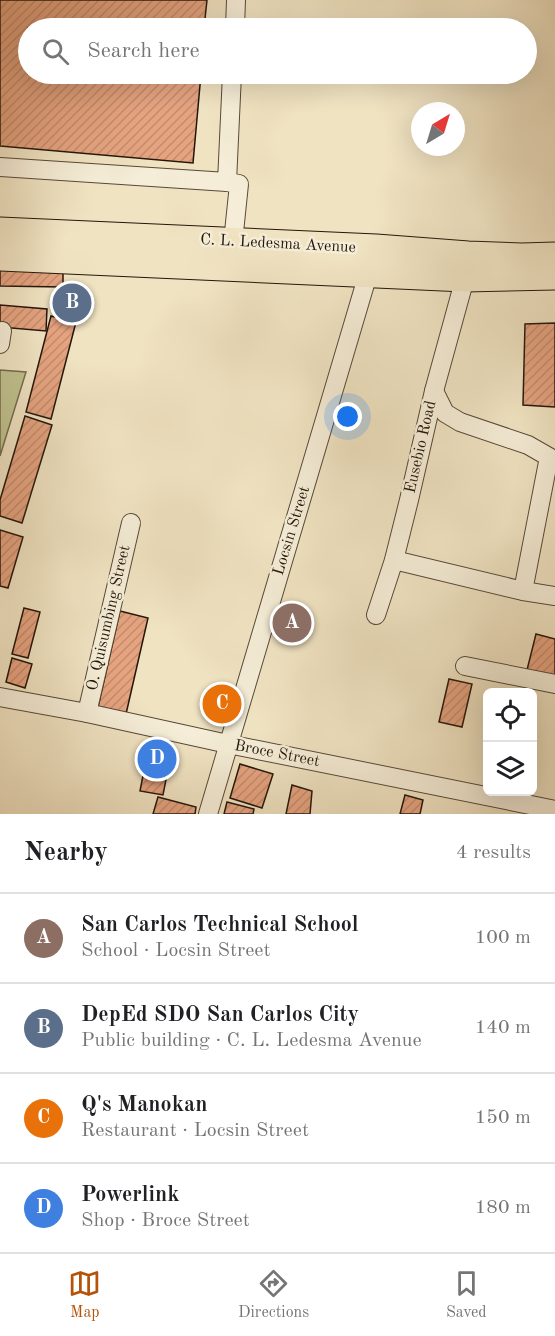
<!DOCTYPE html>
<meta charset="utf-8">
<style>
body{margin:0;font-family:"Old Standard TT",serif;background:#f2f2f2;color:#202124}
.controls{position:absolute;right:18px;bottom:18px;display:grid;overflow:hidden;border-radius:9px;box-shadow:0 6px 24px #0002}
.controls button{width:54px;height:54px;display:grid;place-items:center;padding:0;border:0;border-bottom:2px solid #e0e0e0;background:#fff;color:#202124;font:30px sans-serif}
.compass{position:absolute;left:411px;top:102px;width:54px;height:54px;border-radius:50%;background:#fff;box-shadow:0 6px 24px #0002;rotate:38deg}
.you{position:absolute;left:348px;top:417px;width:21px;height:21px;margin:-15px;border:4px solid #fff;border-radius:50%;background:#1a73e8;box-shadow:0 0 0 9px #1a73e833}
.badge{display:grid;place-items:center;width:39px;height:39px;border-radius:50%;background:#b45309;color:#fff;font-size:20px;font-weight:700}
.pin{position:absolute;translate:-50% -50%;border:3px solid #fff;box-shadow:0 2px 6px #0006}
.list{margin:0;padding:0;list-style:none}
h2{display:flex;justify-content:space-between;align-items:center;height:78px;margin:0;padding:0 24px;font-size:26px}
h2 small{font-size:20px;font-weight:400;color:#757577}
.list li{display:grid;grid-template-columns:39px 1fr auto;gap:18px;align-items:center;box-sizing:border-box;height:90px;padding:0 24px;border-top:2px solid #e0e0e0}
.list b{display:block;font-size:22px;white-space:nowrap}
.list p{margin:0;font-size:20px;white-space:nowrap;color:#757577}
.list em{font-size:20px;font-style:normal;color:#757577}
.icon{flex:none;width:33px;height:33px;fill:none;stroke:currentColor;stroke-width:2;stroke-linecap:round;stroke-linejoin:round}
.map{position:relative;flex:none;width:555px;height:814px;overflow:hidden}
.search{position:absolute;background:#fff;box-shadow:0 6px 24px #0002;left:18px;right:18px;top:18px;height:66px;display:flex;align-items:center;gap:15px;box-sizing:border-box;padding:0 21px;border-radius:33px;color:#757577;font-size:22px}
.sheet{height:438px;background:#fff}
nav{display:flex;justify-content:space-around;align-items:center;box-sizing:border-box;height:84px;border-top:2px solid #e0e0e0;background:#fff;font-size:16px;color:#757577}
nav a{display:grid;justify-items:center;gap:3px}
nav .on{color:#b45309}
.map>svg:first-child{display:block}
.pitch{fill:#c0c28f;stroke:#726c4d;stroke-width:1.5}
.building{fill:url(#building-hatch);stroke:#24160b;stroke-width:1.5}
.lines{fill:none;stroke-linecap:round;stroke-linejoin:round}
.minor-casing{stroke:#574939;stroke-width:20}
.highway-casing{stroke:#24160b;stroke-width:29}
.minor{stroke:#f5edd7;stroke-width:18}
.highway{stroke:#f0e3c2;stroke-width:27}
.labels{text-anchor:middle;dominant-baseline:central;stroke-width:5;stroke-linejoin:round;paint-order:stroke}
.street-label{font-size:16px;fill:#24160b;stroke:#f5edd7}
</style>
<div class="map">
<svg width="555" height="814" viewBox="0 0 555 814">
<defs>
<pattern id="building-hatch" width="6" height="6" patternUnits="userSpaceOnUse" patternTransform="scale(1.5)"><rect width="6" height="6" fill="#e5a380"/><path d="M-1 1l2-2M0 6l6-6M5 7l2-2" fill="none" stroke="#c48c6d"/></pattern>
</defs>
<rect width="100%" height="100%" fill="#f0e3c2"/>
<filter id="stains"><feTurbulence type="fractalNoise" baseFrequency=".00333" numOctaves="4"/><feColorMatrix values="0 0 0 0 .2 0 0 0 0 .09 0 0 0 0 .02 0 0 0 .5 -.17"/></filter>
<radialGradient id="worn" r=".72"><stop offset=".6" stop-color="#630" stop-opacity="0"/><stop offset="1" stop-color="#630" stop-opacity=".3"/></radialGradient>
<!-- pitch -->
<polygon class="pitch" points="0,370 26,372 0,456"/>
<!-- building -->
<g class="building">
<polygon points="0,0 207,0 204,28 28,28 28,74 201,74 193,163 0,146"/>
<polygon points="0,266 63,267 63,287 0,286"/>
<polygon points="66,285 86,291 78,320 58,315"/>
<polygon points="0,305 47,309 46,331 0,327"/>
<polygon points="51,316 76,322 51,419 26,412"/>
<polygon points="555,323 555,407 523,405 525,324"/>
<polygon points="25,416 52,425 22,523 0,516 0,500"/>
<polygon points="0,530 23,537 8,588 0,586"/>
<polygon points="24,608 40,612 28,658 12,654"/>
<polygon points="120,611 148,618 126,714 98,707"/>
<polygon points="536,634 555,639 555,681 526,674"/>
<polygon points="12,658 32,664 25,688 6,682"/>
<polygon points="449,679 472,684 462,727 439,722"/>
<polygon points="147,755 170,759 163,795 140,791"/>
<polygon points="240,764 273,774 262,808 230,798"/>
<polygon points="292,785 312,791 310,814 286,814"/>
<polygon points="405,795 423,800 420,814 400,814"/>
<polygon points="158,797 196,807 195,814 153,814"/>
<polygon points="227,802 254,809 253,814 224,814"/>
</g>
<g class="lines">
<!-- minor casing -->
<g class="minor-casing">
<g id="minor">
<polyline points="235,28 236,0"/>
<polyline points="0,167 227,182 232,74"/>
<polyline points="227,182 239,184 233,242"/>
<polyline points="0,344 2,331"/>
<polyline points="434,391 445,413 460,422 528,445 549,457 523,591"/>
<polyline points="394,560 523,591 555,596"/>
<polyline points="376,615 394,560 409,500 434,391 465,278"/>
<polyline points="465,666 555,684"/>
<polyline points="0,697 87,713 228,744 555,810"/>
<polyline points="87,713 131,523"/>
<polyline points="208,814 371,264"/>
</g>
</g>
<!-- highway casing -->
<g class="highway-casing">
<g id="highway">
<polyline points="0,231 376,248 468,255 522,257 555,256"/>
<polyline points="0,257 465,278 555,276"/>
</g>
</g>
<!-- minor -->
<use href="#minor" class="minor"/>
<!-- highway -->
<use href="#highway" class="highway"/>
</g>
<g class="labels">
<!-- street labels -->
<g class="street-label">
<text transform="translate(278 244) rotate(3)">C. L. Ledesma Avenue</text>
<text transform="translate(421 447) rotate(-77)">Eusebio Road</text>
<text transform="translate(292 531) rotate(-73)">Locsin Street</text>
<text transform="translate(109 618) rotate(-77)">O. Quisumbing Street</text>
<text transform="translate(277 754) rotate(11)">Broce Street</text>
</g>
</g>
<rect width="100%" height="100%" filter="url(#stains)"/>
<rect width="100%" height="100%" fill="url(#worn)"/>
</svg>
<div class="controls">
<button><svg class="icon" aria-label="locate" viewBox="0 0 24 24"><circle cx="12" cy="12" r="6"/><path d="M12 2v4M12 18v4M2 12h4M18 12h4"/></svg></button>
<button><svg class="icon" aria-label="layers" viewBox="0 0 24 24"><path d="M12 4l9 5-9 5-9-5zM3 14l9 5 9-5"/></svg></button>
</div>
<svg class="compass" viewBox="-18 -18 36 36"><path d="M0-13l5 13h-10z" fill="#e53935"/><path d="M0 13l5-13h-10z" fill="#757577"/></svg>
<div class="you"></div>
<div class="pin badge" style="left:292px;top:623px;background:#8d6e63">A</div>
<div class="pin badge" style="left:72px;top:303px;background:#5c6f8a">B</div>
<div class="pin badge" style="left:222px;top:704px;background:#e8710a">C</div>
<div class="pin badge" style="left:157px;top:759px;background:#3f7fe0">D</div>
<div class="search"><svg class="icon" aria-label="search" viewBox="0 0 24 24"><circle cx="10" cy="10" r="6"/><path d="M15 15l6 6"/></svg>Search here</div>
</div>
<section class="sheet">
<h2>Nearby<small>4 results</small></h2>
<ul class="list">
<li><span class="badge" style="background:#8d6e63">A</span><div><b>San Carlos Technical School</b><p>School · Locsin Street</p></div><em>100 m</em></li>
<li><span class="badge" style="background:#5c6f8a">B</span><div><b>DepEd SDO San Carlos City</b><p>Public building · C. L. Ledesma Avenue</p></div><em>140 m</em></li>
<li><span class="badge" style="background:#e8710a">C</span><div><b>Q's Manokan</b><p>Restaurant · Locsin Street</p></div><em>150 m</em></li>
<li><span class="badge" style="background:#3f7fe0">D</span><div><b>Powerlink</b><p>Shop · Broce Street</p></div><em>180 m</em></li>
</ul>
</section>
<nav>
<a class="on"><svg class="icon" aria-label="map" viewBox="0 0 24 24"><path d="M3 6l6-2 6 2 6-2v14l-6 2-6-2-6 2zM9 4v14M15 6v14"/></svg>Map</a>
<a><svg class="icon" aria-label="directions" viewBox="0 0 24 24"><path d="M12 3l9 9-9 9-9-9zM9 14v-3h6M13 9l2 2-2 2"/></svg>Directions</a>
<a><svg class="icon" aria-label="saved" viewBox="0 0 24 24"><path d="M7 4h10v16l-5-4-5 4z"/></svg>Saved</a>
</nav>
